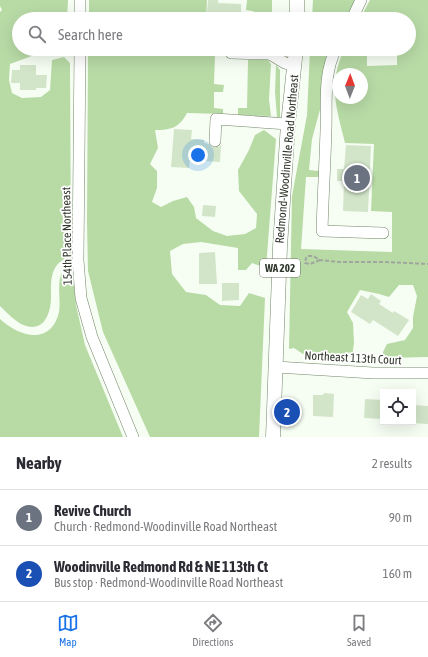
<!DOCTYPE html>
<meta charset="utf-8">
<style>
body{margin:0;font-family:"Asap Condensed",sans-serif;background:#f2f2f3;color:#2b2b33}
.controls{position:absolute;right:12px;bottom:12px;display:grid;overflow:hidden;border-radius:0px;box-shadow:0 4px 16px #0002}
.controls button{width:36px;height:36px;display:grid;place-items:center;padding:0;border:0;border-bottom:1px solid #e1e1e2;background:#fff;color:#2b2b33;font:20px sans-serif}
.compass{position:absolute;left:332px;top:68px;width:36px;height:36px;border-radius:50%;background:#fff;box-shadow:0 4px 16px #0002;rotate:1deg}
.you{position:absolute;left:198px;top:155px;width:14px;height:14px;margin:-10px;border:3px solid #fff;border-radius:50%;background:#1a73e8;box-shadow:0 0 0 6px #1a73e833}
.badge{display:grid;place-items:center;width:26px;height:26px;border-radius:50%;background:#1a73e8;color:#fff;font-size:13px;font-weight:700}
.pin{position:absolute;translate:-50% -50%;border:2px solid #fff;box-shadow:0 1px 4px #0006}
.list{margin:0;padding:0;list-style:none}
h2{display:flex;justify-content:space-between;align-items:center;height:52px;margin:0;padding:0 16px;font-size:17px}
h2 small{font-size:13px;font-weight:400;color:#7c7c81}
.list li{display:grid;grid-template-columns:26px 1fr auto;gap:12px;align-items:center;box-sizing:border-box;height:56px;padding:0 16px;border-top:1px solid #e1e1e2}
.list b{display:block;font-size:15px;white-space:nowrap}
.list p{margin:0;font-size:13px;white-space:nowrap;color:#7c7c81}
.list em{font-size:13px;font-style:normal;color:#7c7c81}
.icon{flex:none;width:22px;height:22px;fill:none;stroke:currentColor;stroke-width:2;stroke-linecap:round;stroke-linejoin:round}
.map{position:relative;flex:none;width:428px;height:437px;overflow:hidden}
.search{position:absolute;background:#fff;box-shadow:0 4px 16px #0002;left:12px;right:12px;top:12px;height:44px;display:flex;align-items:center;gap:10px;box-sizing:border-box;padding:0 14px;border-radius:22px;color:#7c7c81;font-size:15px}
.sheet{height:164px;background:#fff}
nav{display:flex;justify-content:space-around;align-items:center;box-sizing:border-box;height:56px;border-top:1px solid #e1e1e2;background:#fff;font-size:11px;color:#7c7c81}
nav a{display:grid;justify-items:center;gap:2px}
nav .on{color:#1a73e8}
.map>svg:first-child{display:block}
.green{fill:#b8dba6;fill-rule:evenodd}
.building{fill:#d2e5c9}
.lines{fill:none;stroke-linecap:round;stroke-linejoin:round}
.minor-casing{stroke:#73846a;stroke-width:12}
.major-casing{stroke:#73846a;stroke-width:15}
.path{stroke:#9fa79c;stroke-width:2;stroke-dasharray:4 2;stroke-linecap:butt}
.minor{stroke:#fff;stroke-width:11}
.major{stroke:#fff;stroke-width:14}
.labels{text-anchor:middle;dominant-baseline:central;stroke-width:3.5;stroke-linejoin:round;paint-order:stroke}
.shield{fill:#fff;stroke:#6e736b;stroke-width:1}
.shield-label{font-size:11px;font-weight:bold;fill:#30372c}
.street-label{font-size:12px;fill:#30372c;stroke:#fff}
</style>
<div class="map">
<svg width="428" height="437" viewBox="0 0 428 437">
<rect width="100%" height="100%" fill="#f6fef3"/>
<!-- green -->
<g class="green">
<path d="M0,0H68L67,19H19V49H51L10,64L9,80L12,93L22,98L41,97L50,90L52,60L64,57L70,63L71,255C65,259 58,262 55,268C50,277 51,289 51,299C50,317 42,334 21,324C14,320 6,312 0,306V12L2,10L0,6Z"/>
<polygon points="89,0 207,0 206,19 89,19"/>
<polygon points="247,0 272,0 272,19 259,19 257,13 252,11 246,10"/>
<polygon points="313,0 357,0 347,19 312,19"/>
<path d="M370,0H428V357L383,358V352L387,344L405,340L413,328V317L417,296L413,285H399L389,297L379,294L360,290L347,312L353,323L354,343L352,357L303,354L294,348L289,349L292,196L307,115L310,49H330L324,68L321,84V106L312,139L309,170L319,171V177H306L301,249L392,252V212L371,211L374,144L345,143C336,106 328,86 344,49H367V66L397,65V49H409V19H360ZM338,74H362V98H338Z"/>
<path d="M88,49H206L207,55H215L214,84L224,85L223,92H214V108L223,109V114L187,113C179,128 171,130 155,130L158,148L150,164L157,171V188L152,202L161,207L173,201L187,197L194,207L196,218L213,231L227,236L245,234L256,228L257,214L239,191L238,170L249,150L255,135L264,130L276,139L266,268L252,263L246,270H238V248L201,242L183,244L170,251L172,274L186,292L206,295L220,305L240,306L249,293L265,298L259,437H150L103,332L88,271L87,224Z"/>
<polygon points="248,60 268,60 271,64 269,99 271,116 238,115 238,108 247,108"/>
<polygon points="276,65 280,70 280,117 277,117 275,92"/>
<path d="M67,272L72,273L73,277L76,305L85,345L123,437H0V319C19,337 51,346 59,312C61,300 57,287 61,274Z"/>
</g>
<!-- building -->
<g class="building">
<polygon points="208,0 218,0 218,3 241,4 241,19 217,19 217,12 207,12"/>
<polygon points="20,65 36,65 36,75 47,75 46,88 36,88 36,90 20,90 20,83 11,83 12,70 20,70"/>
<polygon points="174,129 192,130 191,139 204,140 204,143 209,144 212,147 218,147 221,145 220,162 190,160 189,168 171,167"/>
<polygon points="346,145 371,146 368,212 343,211 344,181 337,181 337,169 344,169"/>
<polygon points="203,205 216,206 215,217 202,216"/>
<polygon points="215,252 217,284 199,284 199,253"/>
<polygon points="222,283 239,283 239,300 222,301"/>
<polygon points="371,294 381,301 379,304 393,313 394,311 409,320 398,336 373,320 370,324 351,312 361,295 368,299"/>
<polygon points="324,393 334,394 333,417 313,416 313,395 323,395"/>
<polygon points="365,399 383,400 383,419 364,418"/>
<polygon points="413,405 428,406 428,424 413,423"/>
</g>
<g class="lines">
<!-- minor casing -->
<g class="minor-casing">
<g id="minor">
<polyline points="80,19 80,0"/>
<polyline points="352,19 361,0"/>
<polyline points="80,49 78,260 81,298 92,337 133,437"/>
<path d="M336,49C323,74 327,103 326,130C325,164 323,197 322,231L383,233"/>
<polyline points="231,53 270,54 279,49"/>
<polyline points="270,54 285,63 295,66"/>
<polyline points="215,141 216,119 288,124"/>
<polyline points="276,367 373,373 428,373"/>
</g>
</g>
<!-- major casing -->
<g class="major-casing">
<g id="major">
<polyline points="297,19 297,0"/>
<polyline points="273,437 280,247 288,124 296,49"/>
</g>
</g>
<!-- path -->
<g class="path">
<polyline points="210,49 210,53 220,53"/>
<polyline points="320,260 310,264 305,263 306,258 308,256 313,256 320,260 339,262 386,262 428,264"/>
</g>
<!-- minor -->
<use href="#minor" class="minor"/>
<!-- major -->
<use href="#major" class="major"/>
</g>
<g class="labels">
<!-- shield labels -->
<rect class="shield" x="260" y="259" width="40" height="18" rx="3"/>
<g class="shield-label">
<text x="280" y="268">WA 202</text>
</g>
<!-- street labels -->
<g class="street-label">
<text transform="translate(287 159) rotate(-85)">Redmond-Woodinville Road Northeast</text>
<text transform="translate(67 236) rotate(-91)">154th Place Northeast</text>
<text transform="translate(353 358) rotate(3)">Northeast 113th Court</text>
</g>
</g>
</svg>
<div class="controls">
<button><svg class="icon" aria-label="locate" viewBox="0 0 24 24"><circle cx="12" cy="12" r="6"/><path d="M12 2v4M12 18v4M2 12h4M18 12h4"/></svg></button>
</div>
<svg class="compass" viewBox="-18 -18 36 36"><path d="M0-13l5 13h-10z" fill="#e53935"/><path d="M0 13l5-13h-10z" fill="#7c7c81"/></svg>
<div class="you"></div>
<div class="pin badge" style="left:357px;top:178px;background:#6b7280">1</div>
<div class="pin badge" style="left:287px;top:412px;background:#1a4fb4">2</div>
<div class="search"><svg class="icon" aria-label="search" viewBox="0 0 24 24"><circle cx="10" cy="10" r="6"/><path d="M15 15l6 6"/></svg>Search here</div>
</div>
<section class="sheet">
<h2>Nearby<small>2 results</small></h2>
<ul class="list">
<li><span class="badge" style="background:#6b7280">1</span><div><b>Revive Church</b><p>Church · Redmond-Woodinville Road Northeast</p></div><em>90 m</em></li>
<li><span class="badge" style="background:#1a4fb4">2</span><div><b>Woodinville Redmond Rd &amp; NE 113th Ct</b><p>Bus stop · Redmond-Woodinville Road Northeast</p></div><em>160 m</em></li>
</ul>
</section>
<nav>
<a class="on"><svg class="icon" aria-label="map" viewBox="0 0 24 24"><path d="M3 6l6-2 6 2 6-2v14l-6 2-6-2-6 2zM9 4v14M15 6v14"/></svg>Map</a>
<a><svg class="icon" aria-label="directions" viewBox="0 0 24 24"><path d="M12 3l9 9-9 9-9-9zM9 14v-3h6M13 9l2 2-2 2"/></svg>Directions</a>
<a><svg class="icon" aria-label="saved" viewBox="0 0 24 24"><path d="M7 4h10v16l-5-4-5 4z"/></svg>Saved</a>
</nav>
